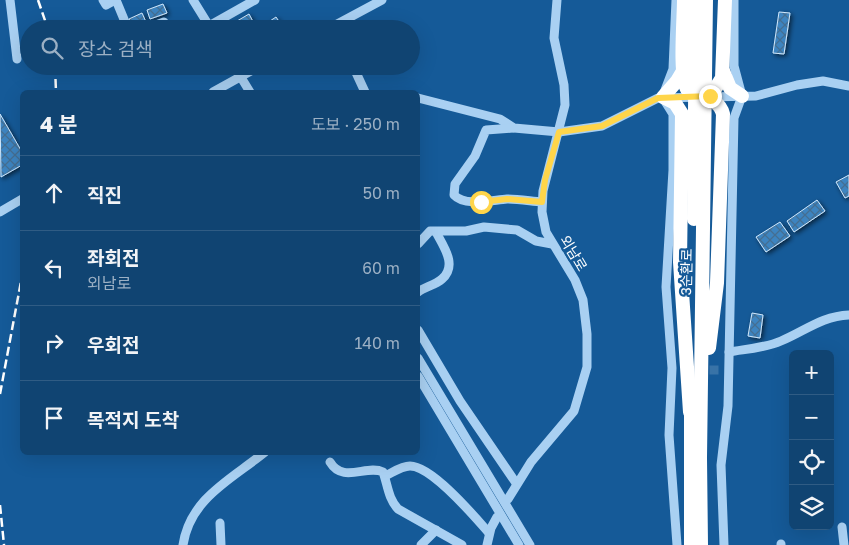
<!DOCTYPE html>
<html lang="ko">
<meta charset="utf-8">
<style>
body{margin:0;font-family:"Golos Text","Noto Sans KR",sans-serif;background:#194b77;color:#f1f3f6}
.controls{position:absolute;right:15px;bottom:15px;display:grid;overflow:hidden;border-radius:8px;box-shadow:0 5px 20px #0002}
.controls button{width:45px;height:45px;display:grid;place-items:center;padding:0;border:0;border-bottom:1px solid #305c84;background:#104472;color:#f1f3f6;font:25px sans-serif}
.stop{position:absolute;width:15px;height:15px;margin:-11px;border:4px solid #ffd54a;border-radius:50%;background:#fff}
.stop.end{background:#ffd54a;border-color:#fff;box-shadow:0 1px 5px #0008}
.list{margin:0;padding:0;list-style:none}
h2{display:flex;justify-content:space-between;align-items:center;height:65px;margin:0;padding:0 20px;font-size:21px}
h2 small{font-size:16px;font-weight:400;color:#9cb0c4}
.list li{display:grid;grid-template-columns:32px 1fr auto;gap:15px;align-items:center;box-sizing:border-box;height:75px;padding:0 20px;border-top:1px solid #305c84}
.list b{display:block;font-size:19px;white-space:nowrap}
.list p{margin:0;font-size:16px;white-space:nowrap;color:#9cb0c4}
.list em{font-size:16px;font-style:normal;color:#9cb0c4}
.icon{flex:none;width:28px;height:28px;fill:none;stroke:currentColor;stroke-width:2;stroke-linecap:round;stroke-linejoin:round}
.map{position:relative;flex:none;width:849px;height:545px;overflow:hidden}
.search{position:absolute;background:#104472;box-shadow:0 5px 20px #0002;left:20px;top:20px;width:400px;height:55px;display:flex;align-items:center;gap:12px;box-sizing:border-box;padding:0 18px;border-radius:28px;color:#9cb0c4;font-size:19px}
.panel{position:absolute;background:#104472;box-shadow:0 5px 20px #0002;left:20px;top:90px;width:400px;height:365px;border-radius:8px}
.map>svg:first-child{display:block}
.building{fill:url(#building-cross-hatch);stroke:#d0e8fc;filter:url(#shadow)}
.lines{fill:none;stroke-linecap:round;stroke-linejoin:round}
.minor-tunnel{stroke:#3873a7;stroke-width:9;stroke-dasharray:9 4.5;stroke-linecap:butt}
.minor{stroke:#a9d0f2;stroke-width:9}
.highway{stroke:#fff;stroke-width:14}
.rail{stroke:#fff;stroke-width:2.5;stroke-dasharray:9 4;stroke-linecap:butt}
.route{stroke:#ffd54a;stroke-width:6}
.labels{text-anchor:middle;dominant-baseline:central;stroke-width:4.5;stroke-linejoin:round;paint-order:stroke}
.street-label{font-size:14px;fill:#fff;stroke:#155a98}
</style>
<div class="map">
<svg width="849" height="545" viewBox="0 0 849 545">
<defs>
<pattern id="building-cross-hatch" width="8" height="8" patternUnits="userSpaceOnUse" patternTransform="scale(1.25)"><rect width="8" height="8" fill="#3e84c0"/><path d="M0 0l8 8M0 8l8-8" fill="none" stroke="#446e92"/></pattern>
<filter id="shadow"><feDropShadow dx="2" dy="2" stdDeviation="2.5" flood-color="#0009"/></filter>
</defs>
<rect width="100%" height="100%" fill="#155a98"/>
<!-- building -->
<g class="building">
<polygon points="163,4 167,13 150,19 147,10"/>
<polygon points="779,12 790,13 784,54 773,53"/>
<polygon points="142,13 146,22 133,27 129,19"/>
<polygon points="249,14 257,29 235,29 232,24"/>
<polygon points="276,17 284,29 275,29 270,21"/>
<polygon points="0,114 22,152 22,165 1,177"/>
<polygon points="849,175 849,196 845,198 836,182"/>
<polygon points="817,200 825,211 794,232 787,221"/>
<polygon points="780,222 790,236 766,252 756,237"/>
<polygon points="752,313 763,315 760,338 748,336"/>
</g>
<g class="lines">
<!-- minor-tunnel -->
<polyline class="minor-tunnel" points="696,370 721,370"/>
<!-- minor -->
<g class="minor">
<polyline points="10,0 17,59"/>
<polyline points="103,0 106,5 115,0"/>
<polyline points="116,0 128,29"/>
<polyline points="193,0 211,29"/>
<polyline points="209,26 255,0"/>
<polyline points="145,29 164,22"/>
<polyline points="328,29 382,0"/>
<polyline points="133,66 134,69"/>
<polyline points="234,66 250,92"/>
<polyline points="353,66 365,92"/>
<polyline points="665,90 673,69 676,0"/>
<polyline points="213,92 260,66"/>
<polyline points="418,98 500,119 514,128 559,132 602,126 658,98 756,96 797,85 823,81 849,86"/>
<polyline points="663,98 673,114 673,170 666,287 672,368 669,435 677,545"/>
<path d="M513,128L486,130L475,156L455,184L454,195C465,207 492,200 507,199C518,199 530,201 542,202"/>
<polyline points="0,212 22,199"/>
<polyline points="418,244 430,231 466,231 484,227 517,230 536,241 552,244"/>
<path d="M418,292C425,287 435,285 442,279C458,265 443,246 436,232"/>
<polyline points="418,330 460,401 516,483"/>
<path d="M729,352C746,349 765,348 781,341C805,331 822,316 849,315"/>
<polyline points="418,358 530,545"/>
<polyline points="418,376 519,545"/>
<path d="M330,462C343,484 367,464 383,472C388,486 388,498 398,509L462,545"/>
<path d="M385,476C392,473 401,466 410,466C432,466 475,517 489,533"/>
<polyline points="508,499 531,462 574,411 587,367 587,334 583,300 575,280 546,232 542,212 543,191 565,105 564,85 554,38 557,0"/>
<polyline points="220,523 221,545"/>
<polyline points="842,527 844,545"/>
<polyline points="781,544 781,545"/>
<path d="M183,545C190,498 232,479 265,452"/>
<polyline points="421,545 436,530"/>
<polyline points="487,545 491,528 497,517"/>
<polyline points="724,545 721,465 728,406 734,118 742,96 734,66 734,0"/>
</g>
<!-- highway -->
<g class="highway">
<path d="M684,0C684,17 679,77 687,89C696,102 718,94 723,114L717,283L709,348"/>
<polyline points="683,71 677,81 663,97 675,103 682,114 680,262 690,412"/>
<polyline points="723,71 730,88 742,96"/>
<polyline points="699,97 715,89 722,78 725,0"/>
<polyline points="694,219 696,0"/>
<polyline points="691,545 691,403"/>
<polyline points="701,545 700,458 706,0"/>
</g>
<!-- rail -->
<g class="rail">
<polyline points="38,0 48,29"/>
<polyline points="55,66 56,92"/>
<polyline points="0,394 22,276"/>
<polyline points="0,505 4,545"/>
</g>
</g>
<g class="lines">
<!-- route -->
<polyline class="route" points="481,202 507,199 542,202 545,180 559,132 602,126 658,98 710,96"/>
</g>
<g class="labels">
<!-- street labels -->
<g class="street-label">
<text transform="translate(574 253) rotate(59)">외남로</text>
<text transform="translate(686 272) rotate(-89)">3순환로</text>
</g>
</g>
</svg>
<div class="controls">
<button>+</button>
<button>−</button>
<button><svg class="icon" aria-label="locate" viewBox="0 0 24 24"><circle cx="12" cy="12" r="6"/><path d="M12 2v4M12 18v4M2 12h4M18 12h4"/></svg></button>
<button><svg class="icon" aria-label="layers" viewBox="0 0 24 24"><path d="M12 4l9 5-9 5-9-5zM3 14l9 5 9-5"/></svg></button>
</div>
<div class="stop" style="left:481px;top:202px"></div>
<div class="stop end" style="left:710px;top:96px"></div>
<div class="search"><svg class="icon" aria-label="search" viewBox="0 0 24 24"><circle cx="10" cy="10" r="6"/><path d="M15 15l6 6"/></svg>장소 검색</div>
<section class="panel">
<h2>4 분<small>도보 · 250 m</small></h2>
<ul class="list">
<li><svg class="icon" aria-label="ahead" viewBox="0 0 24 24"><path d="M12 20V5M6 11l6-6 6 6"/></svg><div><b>직진</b></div><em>50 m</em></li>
<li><svg class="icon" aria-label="left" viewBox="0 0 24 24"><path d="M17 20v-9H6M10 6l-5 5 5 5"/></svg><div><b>좌회전</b><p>외남로</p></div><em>60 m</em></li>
<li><svg class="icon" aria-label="right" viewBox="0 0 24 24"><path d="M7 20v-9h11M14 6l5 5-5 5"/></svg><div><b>우회전</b></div><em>140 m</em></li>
<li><svg class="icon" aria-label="arrive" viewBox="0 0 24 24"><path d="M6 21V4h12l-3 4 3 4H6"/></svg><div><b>목적지 도착</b></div></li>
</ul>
</section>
</div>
